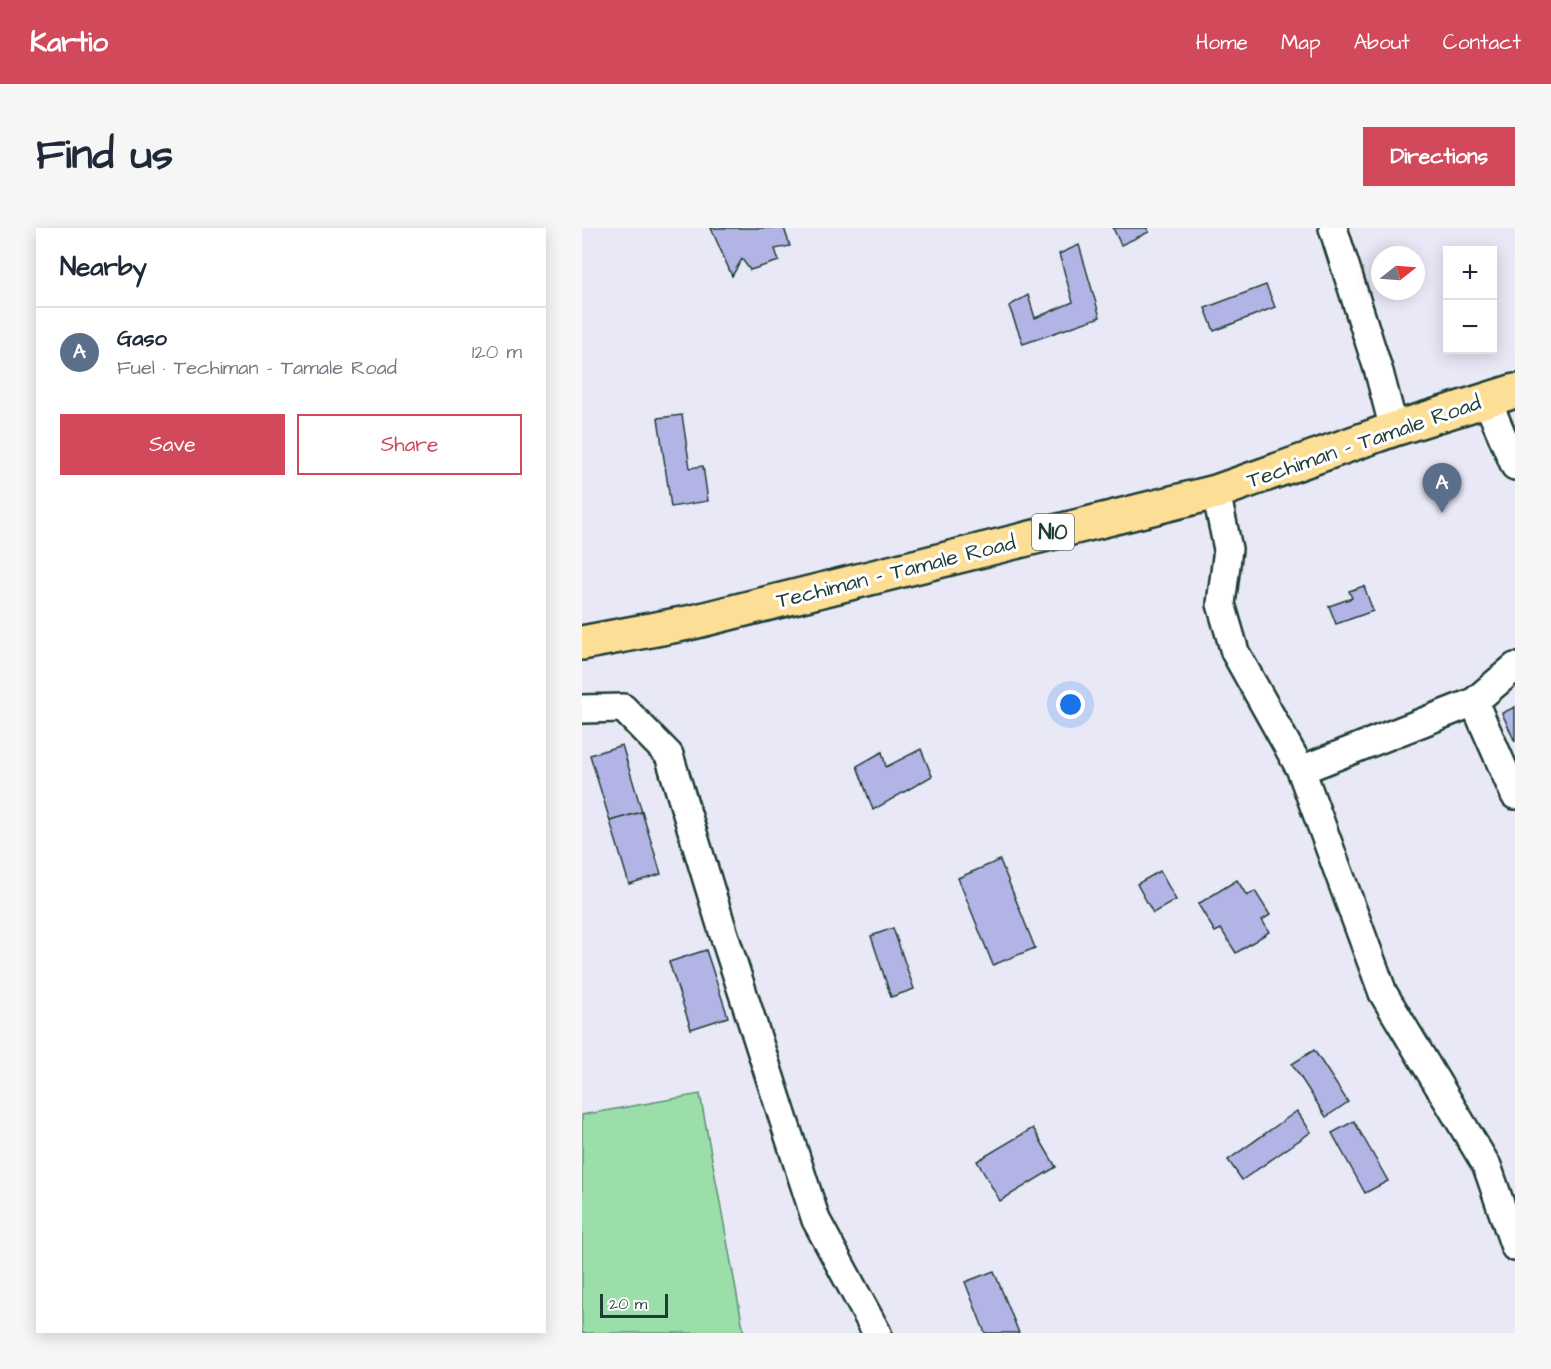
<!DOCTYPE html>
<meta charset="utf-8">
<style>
body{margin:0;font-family:"Architects Daughter",sans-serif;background:#f6f6f7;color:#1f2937}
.controls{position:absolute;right:18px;top:18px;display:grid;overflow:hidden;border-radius:0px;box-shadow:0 3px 15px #0003}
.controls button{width:54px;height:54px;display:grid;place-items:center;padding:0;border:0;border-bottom:2px solid #e0e1e3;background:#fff;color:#1f2937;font:30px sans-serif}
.compass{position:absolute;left:789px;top:18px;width:54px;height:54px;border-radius:50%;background:#fff;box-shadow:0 3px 15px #0003;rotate:73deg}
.scale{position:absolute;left:18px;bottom:15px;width:68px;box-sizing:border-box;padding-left:6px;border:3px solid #1f3d34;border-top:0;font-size:16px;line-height:21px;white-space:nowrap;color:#1f3d34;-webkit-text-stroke:4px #fff;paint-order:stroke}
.you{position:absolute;left:489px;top:477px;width:21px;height:21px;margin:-15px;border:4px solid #fff;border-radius:50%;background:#1a73e8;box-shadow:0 0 0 9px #1a73e833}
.badge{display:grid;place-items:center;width:39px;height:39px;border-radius:50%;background:#d1495b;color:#fff;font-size:20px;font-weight:700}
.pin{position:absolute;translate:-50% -50px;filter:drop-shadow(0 2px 3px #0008)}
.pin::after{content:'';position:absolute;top:32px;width:21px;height:18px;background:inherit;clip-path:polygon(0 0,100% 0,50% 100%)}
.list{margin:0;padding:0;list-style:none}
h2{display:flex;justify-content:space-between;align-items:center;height:78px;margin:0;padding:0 24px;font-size:26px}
h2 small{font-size:20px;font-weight:400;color:#747a83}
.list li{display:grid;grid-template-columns:39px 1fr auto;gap:18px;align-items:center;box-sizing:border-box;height:90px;padding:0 24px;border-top:2px solid #e0e1e3}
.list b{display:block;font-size:22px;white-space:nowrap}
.list p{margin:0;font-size:20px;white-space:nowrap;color:#747a83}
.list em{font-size:20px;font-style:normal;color:#747a83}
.actions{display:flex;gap:12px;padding:18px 24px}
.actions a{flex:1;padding:14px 0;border:2px solid #d1495b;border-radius:0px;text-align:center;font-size:21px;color:#d1495b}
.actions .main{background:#d1495b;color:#fff}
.map{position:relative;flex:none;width:933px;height:1105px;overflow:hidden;border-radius:0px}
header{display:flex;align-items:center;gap:36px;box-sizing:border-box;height:84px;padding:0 30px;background:#d1495b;color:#fff}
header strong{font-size:28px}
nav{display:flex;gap:33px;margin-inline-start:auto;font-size:21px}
.intro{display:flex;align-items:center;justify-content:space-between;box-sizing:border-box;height:144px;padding:0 36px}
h1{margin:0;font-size:42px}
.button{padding:15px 27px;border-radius:0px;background:#d1495b;color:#fff;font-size:21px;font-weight:700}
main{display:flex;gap:36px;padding:0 36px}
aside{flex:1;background:#fff;border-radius:0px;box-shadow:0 3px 15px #0003}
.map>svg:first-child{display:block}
.green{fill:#9bdea9;stroke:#5d8e6e;stroke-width:1.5}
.building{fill:#b1b4e5;stroke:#1f3d34;stroke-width:1.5}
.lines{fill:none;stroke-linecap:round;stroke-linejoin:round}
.minor-casing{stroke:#1f3d34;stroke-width:32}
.trunk-casing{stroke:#1f3d34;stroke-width:38}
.minor{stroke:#fff;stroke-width:27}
.trunk{stroke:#fdde96;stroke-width:33}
.labels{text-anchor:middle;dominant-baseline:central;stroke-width:6;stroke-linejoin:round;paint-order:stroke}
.shield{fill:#fff;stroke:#627771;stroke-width:1.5}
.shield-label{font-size:21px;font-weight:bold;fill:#1f3d34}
.street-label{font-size:22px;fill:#1f3d34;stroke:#fff}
</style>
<header>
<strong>Kartio</strong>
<nav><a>Home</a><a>Map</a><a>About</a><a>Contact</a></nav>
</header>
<div class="intro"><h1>Find us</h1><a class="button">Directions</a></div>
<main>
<aside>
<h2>Nearby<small></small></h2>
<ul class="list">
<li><span class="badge" style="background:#5c6f8a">A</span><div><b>Gaso</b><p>Fuel · Techiman - Tamale Road</p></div><em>120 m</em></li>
</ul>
<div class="actions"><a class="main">Save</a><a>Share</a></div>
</aside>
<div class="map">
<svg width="933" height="1105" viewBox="0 0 933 1105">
<rect width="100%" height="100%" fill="#e8e8f7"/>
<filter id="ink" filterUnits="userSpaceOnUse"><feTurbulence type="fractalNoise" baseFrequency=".0167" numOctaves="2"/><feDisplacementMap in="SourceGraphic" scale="12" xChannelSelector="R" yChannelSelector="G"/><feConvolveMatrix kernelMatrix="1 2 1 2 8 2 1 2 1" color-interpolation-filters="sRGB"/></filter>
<g filter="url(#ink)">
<!-- green -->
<polygon class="green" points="118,866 162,1105 0,1105 0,887"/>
<!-- building -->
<g class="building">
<polygon points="129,0 202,0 208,18 193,21 197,33 168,42 160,31 150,48"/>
<polygon points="531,0 565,0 567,4 539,17"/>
<polygon points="497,17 518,89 441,116 427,78 446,67 453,90 491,74 477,26"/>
<polygon points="684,57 693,79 632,103 623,80"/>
<polygon points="100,187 108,240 121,238 126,273 89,279 76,190"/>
<polygon points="782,358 791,383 754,396 747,378 770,370 767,363"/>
<polygon points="933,479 933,514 920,485"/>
<polygon points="40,517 60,584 28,593 8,527"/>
<polygon points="339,521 350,548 291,582 275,538 300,524 304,539"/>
<polygon points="60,584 79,646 47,656 28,593"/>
<polygon points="418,632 453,720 411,737 376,650"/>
<polygon points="578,643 594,672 571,685 555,656"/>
<polygon points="655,652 665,668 673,663 688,687 680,692 687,704 654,725 639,701 633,704 616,676"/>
<polygon points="311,700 332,761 309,769 289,708"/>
<polygon points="124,722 146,789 109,801 87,734"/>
<polygon points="732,822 766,874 744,889 710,836"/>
<polygon points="715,883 729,904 660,952 646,932"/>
<polygon points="772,893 806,953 783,965 750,905"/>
<polygon points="451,900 474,939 418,973 395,933"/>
<polygon points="412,1043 437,1105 403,1105 383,1054"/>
</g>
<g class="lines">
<!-- minor casing -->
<g class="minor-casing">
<g id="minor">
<polyline points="751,0 797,144 812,201"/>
<polyline points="905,172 933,238"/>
<polyline points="634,264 646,321 639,376 653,424 719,542 801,765 905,938 933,1019"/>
<polyline points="892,474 933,567"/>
<polyline points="0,481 41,480 87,527 143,710 234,992 295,1105"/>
<polyline points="719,542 892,474 933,439"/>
</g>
</g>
<!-- trunk casing -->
<g class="trunk-casing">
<polyline id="trunk" points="0,415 111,394 634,264 812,201 933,163"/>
</g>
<!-- minor -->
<use href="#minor" class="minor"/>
<!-- trunk -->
<use href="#trunk" class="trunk"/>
</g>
</g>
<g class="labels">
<!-- shield labels -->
<rect class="shield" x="450" y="286" width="42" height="36" rx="4.5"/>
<g class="shield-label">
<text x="471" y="304">N10</text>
</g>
<!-- street labels -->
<g class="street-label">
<text transform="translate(782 214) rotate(-19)">Techiman - Tamale Road</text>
<text transform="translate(314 344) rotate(-14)">Techiman - Tamale Road</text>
</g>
</g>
</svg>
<div class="controls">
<button>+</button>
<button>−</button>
</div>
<svg class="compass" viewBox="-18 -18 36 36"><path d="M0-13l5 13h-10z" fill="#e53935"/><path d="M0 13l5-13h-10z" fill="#747a83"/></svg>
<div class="scale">20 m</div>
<div class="you"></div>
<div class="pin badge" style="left:860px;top:285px;background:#5c6f8a">A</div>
</div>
</main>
